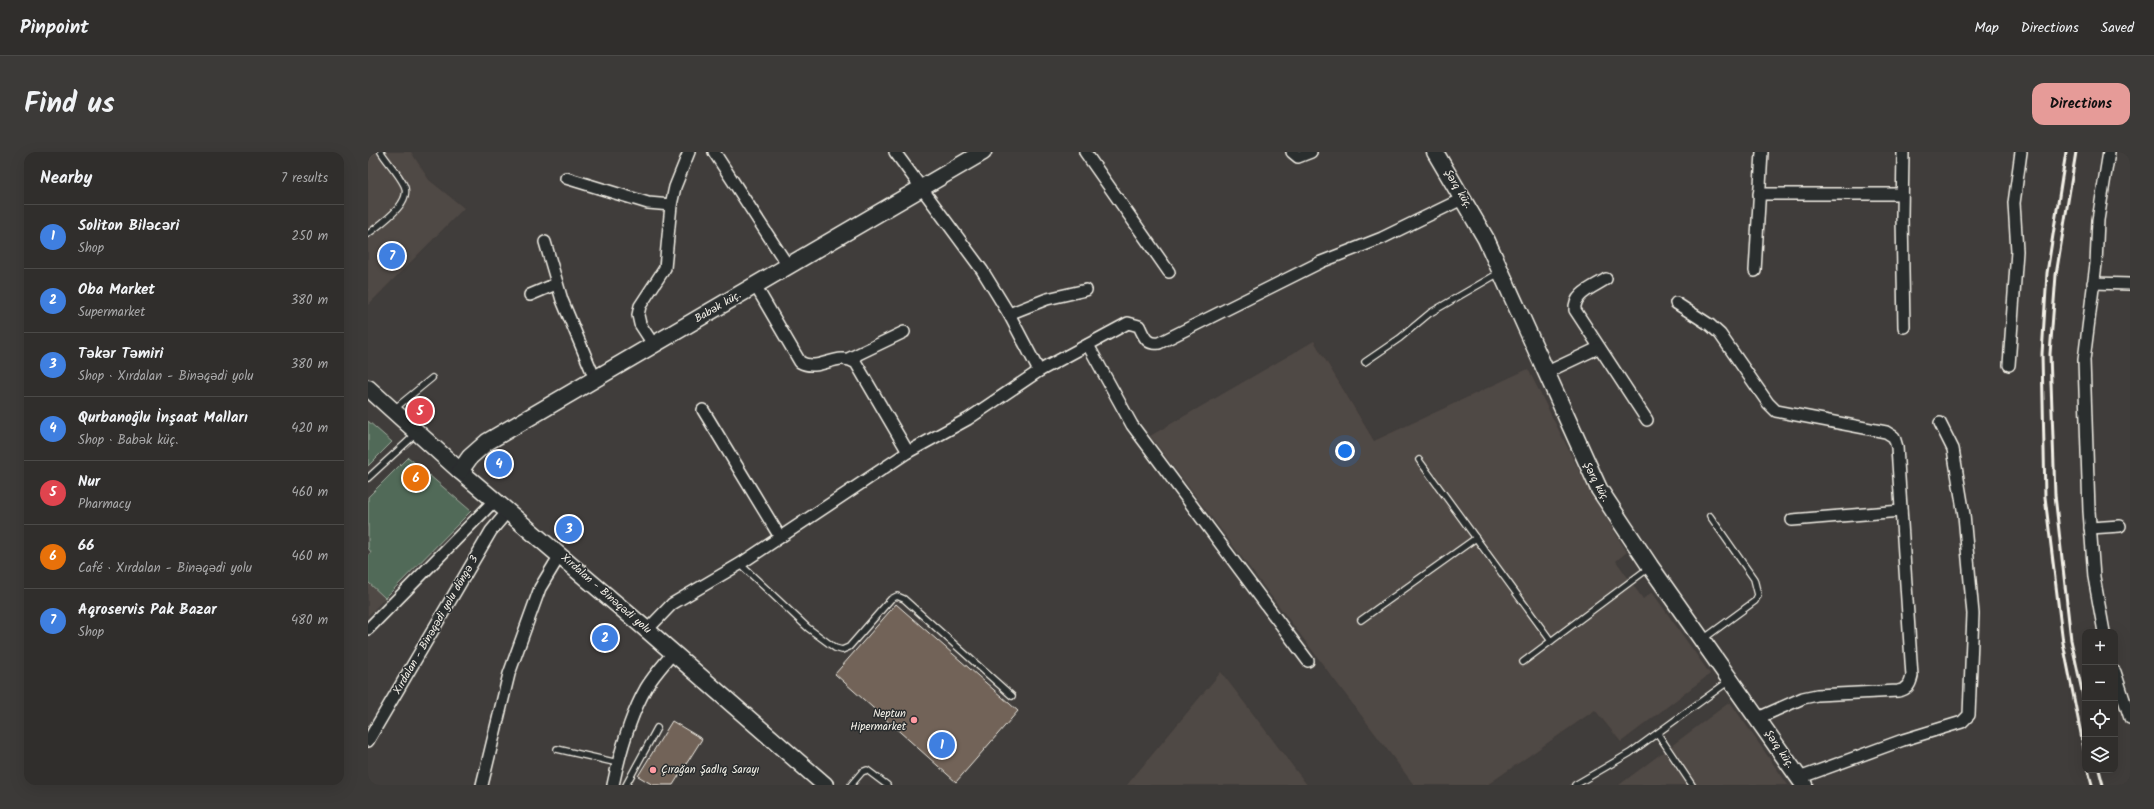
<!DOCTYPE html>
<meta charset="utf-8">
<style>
body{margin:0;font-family:Kalam,sans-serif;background:#3c3a38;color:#f1f3f6}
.controls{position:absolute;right:12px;bottom:12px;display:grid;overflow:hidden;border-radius:8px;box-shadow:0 4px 16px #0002}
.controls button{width:36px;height:36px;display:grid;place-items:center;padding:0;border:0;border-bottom:1px solid #4b4a48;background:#302e2c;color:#f1f3f6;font:20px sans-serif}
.you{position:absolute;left:977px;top:299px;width:14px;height:14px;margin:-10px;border:3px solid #fff;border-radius:50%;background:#1a73e8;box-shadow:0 0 0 6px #1a73e833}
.badge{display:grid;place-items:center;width:26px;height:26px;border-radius:50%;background:#e69b98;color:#fff;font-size:13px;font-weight:700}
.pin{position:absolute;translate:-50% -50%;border:2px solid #fff;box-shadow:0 1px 4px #0006}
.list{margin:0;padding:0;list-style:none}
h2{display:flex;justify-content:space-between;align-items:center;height:52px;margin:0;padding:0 16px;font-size:17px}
h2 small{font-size:13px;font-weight:400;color:#a8a8a9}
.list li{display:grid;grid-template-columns:26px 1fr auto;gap:12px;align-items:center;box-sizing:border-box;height:64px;padding:0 16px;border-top:1px solid #4b4a48}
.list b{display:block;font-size:15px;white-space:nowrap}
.list p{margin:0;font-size:13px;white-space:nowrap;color:#a8a8a9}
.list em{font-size:13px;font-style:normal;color:#a8a8a9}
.icon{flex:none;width:22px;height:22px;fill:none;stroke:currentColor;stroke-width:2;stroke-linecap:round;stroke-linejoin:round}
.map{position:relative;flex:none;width:1762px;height:633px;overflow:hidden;border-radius:12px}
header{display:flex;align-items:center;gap:24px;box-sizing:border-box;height:56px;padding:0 20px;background:#302e2c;border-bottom:1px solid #4b4a48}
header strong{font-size:19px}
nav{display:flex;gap:22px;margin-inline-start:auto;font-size:14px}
.intro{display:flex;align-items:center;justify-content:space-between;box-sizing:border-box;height:96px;padding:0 24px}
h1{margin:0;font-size:28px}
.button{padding:10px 18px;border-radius:12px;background:#e69b98;color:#111;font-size:14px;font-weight:700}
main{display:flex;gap:24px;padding:0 24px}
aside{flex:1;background:#302e2c;border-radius:12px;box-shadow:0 4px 16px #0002}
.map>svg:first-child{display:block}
.built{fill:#4f4844}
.green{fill:#516a58;stroke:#a2aea0}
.building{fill:#726358;stroke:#f4f1e8}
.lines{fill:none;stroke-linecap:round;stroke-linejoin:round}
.lane-casing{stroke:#f4f1e8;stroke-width:8}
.street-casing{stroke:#f4f1e8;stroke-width:14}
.secondary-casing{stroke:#f4f1e8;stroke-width:19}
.lane{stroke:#2a2d2e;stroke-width:5.5}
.street{stroke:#2a2d2e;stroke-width:11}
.secondary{stroke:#2a2d2e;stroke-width:16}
.rail{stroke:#f4f1e8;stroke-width:3}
.poi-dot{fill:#ff9aa2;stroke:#2a2d2e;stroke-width:1.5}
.labels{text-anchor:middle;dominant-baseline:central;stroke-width:3;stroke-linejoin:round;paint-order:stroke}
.street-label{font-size:11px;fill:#f4f1e8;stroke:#2a2d2e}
.poi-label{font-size:11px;fill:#f4f1e8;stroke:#2a2d2e;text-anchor:end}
</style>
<header>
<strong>Pinpoint</strong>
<nav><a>Map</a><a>Directions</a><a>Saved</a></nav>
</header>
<div class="intro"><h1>Find us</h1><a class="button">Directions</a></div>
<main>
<aside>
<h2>Nearby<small>7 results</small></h2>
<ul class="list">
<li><span class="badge" style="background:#3f7fe0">1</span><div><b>Soliton Biləcəri</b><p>Shop</p></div><em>250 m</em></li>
<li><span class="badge" style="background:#3f7fe0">2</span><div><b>Oba Market</b><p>Supermarket</p></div><em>380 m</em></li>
<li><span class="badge" style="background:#3f7fe0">3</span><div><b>Təkər Təmiri</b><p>Shop · Xırdalan - Binəqədi yolu</p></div><em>380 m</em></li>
<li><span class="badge" style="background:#3f7fe0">4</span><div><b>Qurbanoğlu İnşaat Malları</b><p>Shop · Babək küç.</p></div><em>420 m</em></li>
<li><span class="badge" style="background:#e0444e">5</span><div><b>Nur</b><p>Pharmacy</p></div><em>460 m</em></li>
<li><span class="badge" style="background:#e8710a">6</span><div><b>66</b><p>Café · Xırdalan - Binəqədi yolu</p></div><em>460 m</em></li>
<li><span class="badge" style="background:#3f7fe0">7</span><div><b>Aqroservis Pak Bazar</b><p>Shop</p></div><em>480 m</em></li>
</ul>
</aside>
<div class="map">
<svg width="1762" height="633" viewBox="0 0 1762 633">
<rect width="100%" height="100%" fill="#403d3b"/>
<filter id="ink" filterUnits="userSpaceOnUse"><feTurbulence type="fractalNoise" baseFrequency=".025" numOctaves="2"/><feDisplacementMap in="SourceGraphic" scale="8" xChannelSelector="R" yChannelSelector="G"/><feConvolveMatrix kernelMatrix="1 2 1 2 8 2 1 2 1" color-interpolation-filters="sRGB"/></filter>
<g filter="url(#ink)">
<!-- built -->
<g class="built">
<polygon points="0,0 43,0 61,28 96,56 0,153"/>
<polygon points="946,189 1006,289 1160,217 1221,338 1259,400 1248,409 1275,447 1284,440 1342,522 1253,590 1227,558 1119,633 1046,633 782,284"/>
<polygon points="0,430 17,446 0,464"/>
<polygon points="853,520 939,633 759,633"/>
<polygon points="1362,550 1420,633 1251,633"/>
</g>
<!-- green -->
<g class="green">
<polygon points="0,269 24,290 0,314"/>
<polygon points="40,305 103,359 17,446 0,430 0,404 3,400 0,396 0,345"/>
</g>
<!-- building -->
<g class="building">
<polygon points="528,452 650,559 588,630 467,522"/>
<polygon points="304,569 334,587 305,633 285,633 270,624"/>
</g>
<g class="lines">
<!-- lane casing -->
<g class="lane-casing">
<g id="lane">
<path d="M0,82C12,72 45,51 36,33C30,21 20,11 13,0"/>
<polyline points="997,210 1032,186 1062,161 1131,121"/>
<polyline points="25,258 64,226"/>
<polyline points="1051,308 1183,489"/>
<polyline points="0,326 49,281"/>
<polyline points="372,412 440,476 467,496 474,498 481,495 523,447 529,444 536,447 644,544"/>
<polyline points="993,468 1108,386"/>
<polyline points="1334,488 1387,449 1390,443 1386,427 1342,364"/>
<polyline points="1155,510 1282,415"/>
<polyline points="1290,582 1324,633"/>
<polyline points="189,597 250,611"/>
<polyline points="258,633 289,576"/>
<polyline points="483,633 494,620 499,618 519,633"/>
<polyline points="1207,633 1262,601 1361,529"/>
</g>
</g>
<!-- street casing -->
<g class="street-casing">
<g id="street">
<polyline points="346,0 420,114"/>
<polyline points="527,0 614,118 641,162 671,219"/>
<polyline points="717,0 801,120"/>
<polyline points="924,0 930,5 943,0"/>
<polyline points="1535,0 1534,64 1536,175"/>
<polyline points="198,26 280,51 303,53"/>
<polyline points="1391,42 1534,42"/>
<polyline points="177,90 194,148 227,227"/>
<polyline points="1387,119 1394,0"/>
<path d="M1238,127C1226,135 1205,142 1207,158L1279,268"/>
<polyline points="1725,131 1762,132"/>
<path d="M387,133L432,210C452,221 469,198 488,211L540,300"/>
<polyline points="162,143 188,132"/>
<path d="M1308,151L1342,173L1352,182L1400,251L1408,259L1518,280L1526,285L1529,295L1544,524C1542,533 1540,537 1530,539L1449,543L1435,546L1390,566"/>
<polyline points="641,162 679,147 718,138"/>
<polyline points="285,192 272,172 270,163 272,154 297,116 303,53 307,35 321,0"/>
<polyline points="720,193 764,273 940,509"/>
<polyline points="482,206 536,180"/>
<polyline points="1641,213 1649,99 1646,51 1653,0"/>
<polyline points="1177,221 1230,196"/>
<polyline points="335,258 412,385"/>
<polyline points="1424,368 1533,359"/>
<polyline points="1722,376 1752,374"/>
<polyline points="0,477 127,348"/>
<path d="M279,478L304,452L372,412L540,300L600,267L671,219L760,171L771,174C776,184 778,193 791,191L953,110L1014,86L1096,46"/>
<polyline points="1736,480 1726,425 1721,359 1716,208 1728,112 1730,68 1741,0"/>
<polyline points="1747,520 1762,566"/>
<polyline points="0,589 123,379 140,359"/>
<polyline points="1431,626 1535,588 1594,570 1601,563 1605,462 1596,363 1585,297 1572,271"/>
<polyline points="114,633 141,522 172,436 192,403"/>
<path d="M245,633C252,600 261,566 278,536C285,524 296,512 305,501"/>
</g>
</g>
<!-- secondary casing -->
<g class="secondary-casing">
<g id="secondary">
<polyline points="1067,0 1118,87 1231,337 1282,414 1436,633"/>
<polyline points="0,236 92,319 279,478 457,633"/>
<polyline points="92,319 102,305 119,290 615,0"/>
</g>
</g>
<!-- lane -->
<use href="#lane" class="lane"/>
<!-- street -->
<use href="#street" class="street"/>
<!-- secondary -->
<use href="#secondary" class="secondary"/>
<!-- rail -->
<g class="rail">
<polyline points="1698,0 1679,121 1674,202 1677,345 1695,491 1717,602"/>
<polyline points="1708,0 1688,123 1682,202 1687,343 1703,488 1717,553"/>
<polyline points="1720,618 1724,633"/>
<polyline points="1731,618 1735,633"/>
</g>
</g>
</g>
<!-- markers -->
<g class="poi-dot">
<circle cx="546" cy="568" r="4"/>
<circle cx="285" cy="618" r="4"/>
</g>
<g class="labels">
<!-- street labels -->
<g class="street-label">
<text transform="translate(1090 37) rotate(59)">Şərq küç.</text>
<text transform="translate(350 155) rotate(-30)">Babək küç.</text>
<text transform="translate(1228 330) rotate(62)">Şərq küç.</text>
<text transform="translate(238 442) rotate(41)">Xırdalan - Binəqədi yolu</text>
<text transform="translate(68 473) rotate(-60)">Xırdalan - Binəqədi yolu döngə 3</text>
<text transform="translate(1411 597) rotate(56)">Şərq küç.</text>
</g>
<!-- poi labels -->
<g class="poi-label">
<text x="538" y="562">Neptun<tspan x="538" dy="13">Hipermarket</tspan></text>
<text x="293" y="618" text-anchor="start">Çırağan Şadlıq Sarayı</text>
</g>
</g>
</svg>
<div class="controls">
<button>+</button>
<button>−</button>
<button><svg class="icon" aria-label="locate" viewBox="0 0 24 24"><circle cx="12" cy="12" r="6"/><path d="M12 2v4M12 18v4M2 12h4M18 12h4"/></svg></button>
<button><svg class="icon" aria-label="layers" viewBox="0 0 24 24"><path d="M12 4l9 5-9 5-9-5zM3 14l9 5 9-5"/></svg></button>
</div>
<div class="you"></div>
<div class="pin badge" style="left:574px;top:593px;background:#3f7fe0">1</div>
<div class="pin badge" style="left:237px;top:486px;background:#3f7fe0">2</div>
<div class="pin badge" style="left:201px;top:377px;background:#3f7fe0">3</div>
<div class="pin badge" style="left:131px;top:312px;background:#3f7fe0">4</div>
<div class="pin badge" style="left:52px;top:259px;background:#e0444e">5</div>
<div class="pin badge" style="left:48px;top:326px;background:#e8710a">6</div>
<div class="pin badge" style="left:24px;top:104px;background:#3f7fe0">7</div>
</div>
</main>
